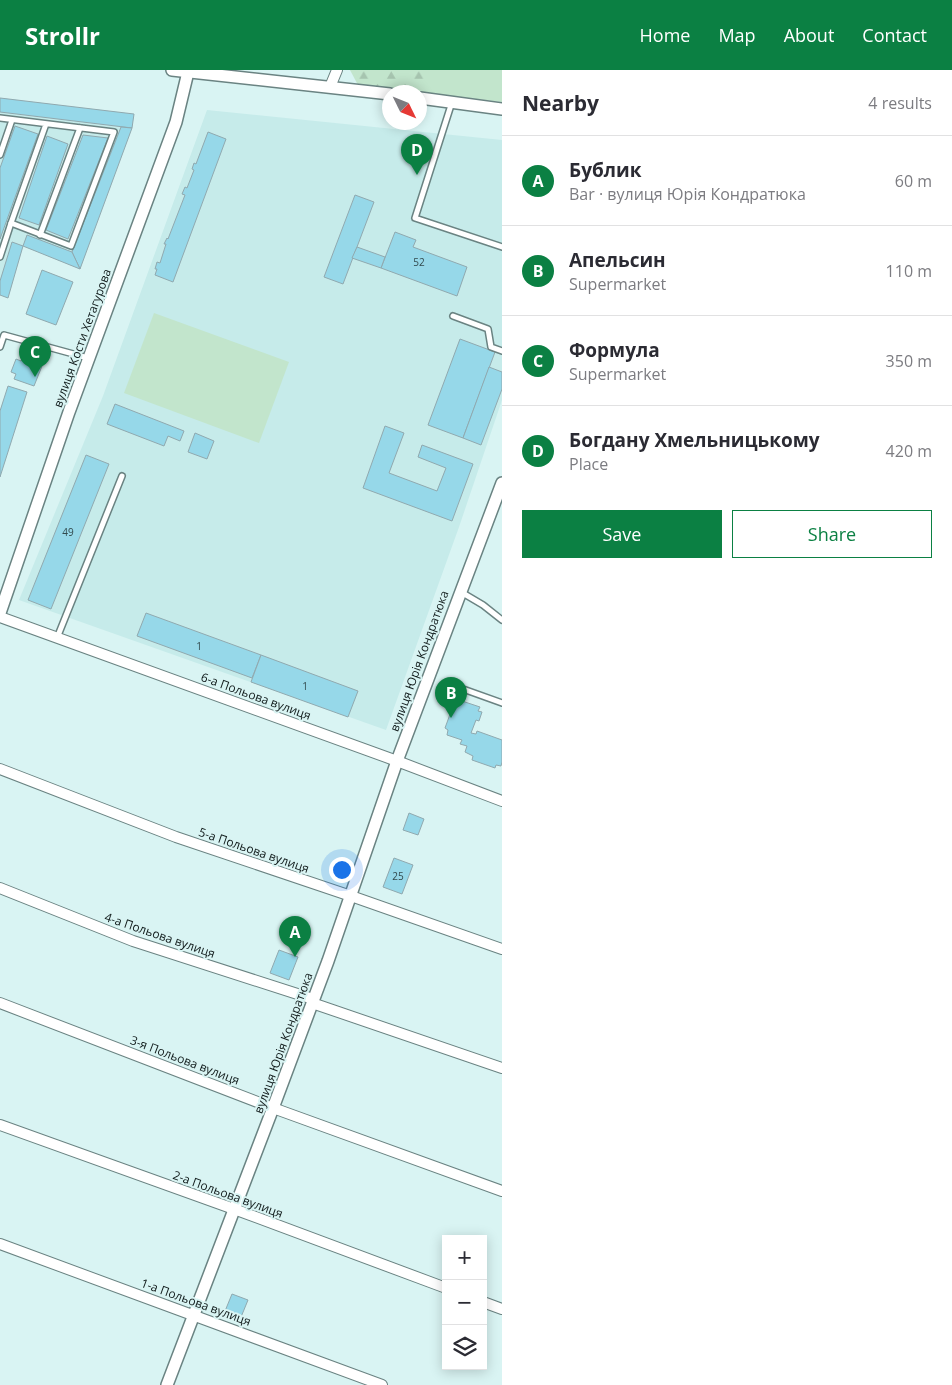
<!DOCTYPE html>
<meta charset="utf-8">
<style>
body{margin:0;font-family:"Open Sans",sans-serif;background:#f2f2f3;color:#2b2b33}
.controls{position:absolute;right:15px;bottom:15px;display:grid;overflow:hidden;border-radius:0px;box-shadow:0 2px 12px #0003}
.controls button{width:45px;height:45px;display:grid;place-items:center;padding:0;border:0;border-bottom:1px solid #e1e1e2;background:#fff;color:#2b2b33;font:25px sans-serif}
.compass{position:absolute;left:382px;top:15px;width:45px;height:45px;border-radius:50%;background:#fff;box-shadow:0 2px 12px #0003;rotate:133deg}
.you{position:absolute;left:341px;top:799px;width:18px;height:18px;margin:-12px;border:4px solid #fff;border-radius:50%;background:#1a73e8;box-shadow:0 0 0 8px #1a73e833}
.badge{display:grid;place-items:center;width:32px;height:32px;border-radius:50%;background:#0b8043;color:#fff;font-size:16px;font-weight:700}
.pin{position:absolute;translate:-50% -41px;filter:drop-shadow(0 1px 2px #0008)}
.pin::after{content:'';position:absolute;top:26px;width:18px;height:15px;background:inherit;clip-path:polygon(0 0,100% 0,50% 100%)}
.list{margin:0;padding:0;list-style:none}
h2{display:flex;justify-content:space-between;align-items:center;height:65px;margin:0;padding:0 20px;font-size:21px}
h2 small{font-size:16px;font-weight:400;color:#7c7c81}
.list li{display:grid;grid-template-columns:32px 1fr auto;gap:15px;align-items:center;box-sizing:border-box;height:90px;padding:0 20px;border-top:1px solid #e1e1e2}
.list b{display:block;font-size:19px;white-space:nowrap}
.list p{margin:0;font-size:16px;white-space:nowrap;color:#7c7c81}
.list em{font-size:16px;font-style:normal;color:#7c7c81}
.actions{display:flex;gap:10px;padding:15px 20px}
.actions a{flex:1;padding:11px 0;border:1px solid #0b8043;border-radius:0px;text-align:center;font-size:18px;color:#0b8043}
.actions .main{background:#0b8043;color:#fff}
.icon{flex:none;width:28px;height:28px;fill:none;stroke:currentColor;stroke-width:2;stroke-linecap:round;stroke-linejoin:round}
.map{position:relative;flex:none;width:502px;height:1315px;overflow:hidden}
header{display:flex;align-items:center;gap:30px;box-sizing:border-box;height:70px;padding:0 25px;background:#0b8043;color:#fff}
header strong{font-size:24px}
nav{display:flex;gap:28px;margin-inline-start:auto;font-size:18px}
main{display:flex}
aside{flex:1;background:#fff}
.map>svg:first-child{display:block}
.built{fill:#c6ebea}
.grass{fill:#c2e5cc}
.forest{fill:url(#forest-firs)}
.building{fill:#96d8e9;stroke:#90a9af}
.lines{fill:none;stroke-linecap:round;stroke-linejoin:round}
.service-casing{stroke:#6a8382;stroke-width:8}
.minor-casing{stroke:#6a8382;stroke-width:12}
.tertiary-casing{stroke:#6a8382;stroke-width:14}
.service{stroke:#fff;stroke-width:5}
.minor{stroke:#fff;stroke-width:10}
.tertiary{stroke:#fff;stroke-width:11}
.labels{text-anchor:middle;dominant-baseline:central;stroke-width:4;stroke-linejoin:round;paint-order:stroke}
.number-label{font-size:10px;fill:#324a4e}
.street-label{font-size:12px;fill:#101a1a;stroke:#d9f4f3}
</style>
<header>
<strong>Strollr</strong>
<nav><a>Home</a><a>Map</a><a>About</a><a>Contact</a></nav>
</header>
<main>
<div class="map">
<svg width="502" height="1315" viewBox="0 0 502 1315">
<defs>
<pattern id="forest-firs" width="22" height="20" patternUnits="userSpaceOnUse" patternTransform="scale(1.25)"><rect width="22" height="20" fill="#c2e5cc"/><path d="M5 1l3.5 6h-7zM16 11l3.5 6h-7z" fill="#a6c4af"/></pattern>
</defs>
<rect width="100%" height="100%" fill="#d9f4f3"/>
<!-- built -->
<g class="built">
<polygon points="0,28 134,44 132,58 80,199 23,176 8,228 0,225"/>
<polygon points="207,40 502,70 502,330 459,457 386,660 19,530 103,326"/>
</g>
<!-- grass -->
<g class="grass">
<polygon points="350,0 502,0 502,32 414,22"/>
<polygon points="154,243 289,292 259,373 124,323"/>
</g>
<!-- forest -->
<polygon class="forest" points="350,0 437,0 424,24 359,17"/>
<!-- building -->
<g class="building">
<polygon points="0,28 134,44 132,58 0,42"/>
<polygon points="15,56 38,64 0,169 0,98"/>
<polygon points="121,57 132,58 80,199 72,182"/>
<polygon points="208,62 226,69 173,212 155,205 157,199 155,199 157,192 160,193 166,174 164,174 167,168 168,169 185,125 182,124 185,117 187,118 194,100 192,99 194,93 196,94"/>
<polygon points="83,65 108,68 68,169 46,160"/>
<polygon points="47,66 68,74 39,155 19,148"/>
<polygon points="355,125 374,132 343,214 324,207"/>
<polygon points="395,162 416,170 413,177 467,197 457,226 381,198"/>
<polygon points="27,165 72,182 80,199 23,176"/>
<polygon points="12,172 23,176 8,228 0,225 0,211"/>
<polygon points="357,177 385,187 381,198 352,188"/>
<polygon points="42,200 73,212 56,255 26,244"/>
<polygon points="460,269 495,282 463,368 428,355"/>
<polygon points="26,279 46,286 34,316 14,309 16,304 11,302 16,289 21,291"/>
<polygon points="489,297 502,302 502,319 481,375 463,368"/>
<polygon points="8,316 27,322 0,407 0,341"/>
<polygon points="115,334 184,361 180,371 168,366 164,376 107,354"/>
<polygon points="385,356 404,363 389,403 437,421 446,398 418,387 422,375 473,394 452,451 363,418"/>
<polygon points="195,363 214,371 207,389 188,382"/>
<polygon points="86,385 109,394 51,539 28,530"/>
<polygon points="146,543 261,585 252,608 137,566"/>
<polygon points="261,585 358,621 348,647 251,612"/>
<polygon points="459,630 480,637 478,641 482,642 479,651 476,650 471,663 476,664 477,661 502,670 502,692 501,696 496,695 495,698 472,690 473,686 465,682 467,676 460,674 462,670 447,665 448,660 445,658 453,636 457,637"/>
<polygon points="409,743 424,749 418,765 403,760"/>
<polygon points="394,788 413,795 402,824 383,817"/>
<polygon points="279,880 298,887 289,910 270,903"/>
<polygon points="232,1224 248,1230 239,1252 223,1246"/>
</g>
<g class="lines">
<!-- service casing -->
<g class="service-casing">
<g id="service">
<polyline points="452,32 415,148 502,177"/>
<polyline points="0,48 114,62 71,176 11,153 46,54"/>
<polyline points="0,85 12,50"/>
<polyline points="40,165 80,58"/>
<polyline points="0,187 11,153"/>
<polyline points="453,246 488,259 491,277 502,281"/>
<polyline points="0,277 4,265 88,288"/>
<polyline points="461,522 483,535 502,550"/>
<polyline points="57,568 122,406"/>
<polyline points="463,619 502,633"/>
</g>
</g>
<!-- minor casing -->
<g class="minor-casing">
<g id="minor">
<polyline points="330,17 337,0"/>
<polyline points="0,547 397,691 502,731"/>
<polyline points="0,699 176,767 351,826 502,879"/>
<polyline points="0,818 133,871 313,929"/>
<polyline points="0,933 273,1038 502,1121"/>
<polyline points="312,933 502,998"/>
<polyline points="0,1055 234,1139 446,1218"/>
<polyline points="0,1174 382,1315"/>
<polyline points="483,1232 502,1239"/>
</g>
</g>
<!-- tertiary casing -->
<g class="tertiary-casing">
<g id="tertiary">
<polyline points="172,0 390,24"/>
<polyline points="420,28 502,39"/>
<polyline points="0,543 69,342 176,52 188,2"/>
<polyline points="167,1315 273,1038 328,891 397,691 502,413"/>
</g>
</g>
<!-- service -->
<use href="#service" class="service"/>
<!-- minor -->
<use href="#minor" class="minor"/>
<!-- tertiary -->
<use href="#tertiary" class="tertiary"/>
</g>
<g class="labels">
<!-- number labels -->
<g class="number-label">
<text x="419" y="192">52</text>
<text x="68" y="462">49</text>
<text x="199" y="576">1</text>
<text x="305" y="616">1</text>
<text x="398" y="806">25</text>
</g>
<!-- street labels -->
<g class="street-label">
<text transform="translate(82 268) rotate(-70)">вулиця Кости Хетагурова</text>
<text transform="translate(419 591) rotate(-70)">вулиця Юрія Кондратюка</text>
<text transform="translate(256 626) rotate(20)">6-а Польова вулиця</text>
<text transform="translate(254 780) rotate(19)">5-а Польова вулиця</text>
<text transform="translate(160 865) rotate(19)">4-а Польова вулиця</text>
<text transform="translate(283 973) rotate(-70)">вулиця Юрія Кондратюка</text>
<text transform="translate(185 990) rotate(21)">3-я Польова вулиця</text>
<text transform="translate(228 1124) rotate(20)">2-а Польова вулиця</text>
<text transform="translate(196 1232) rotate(20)">1-а Польова вулиця</text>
</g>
</g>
</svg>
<div class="controls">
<button>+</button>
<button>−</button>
<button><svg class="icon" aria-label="layers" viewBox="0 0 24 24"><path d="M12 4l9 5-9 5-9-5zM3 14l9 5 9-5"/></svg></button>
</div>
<svg class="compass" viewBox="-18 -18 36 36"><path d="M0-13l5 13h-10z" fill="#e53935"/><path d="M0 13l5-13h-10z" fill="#7c7c81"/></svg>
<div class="you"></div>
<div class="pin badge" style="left:295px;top:887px">A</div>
<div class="pin badge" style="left:451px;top:648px">B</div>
<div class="pin badge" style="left:35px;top:307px">C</div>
<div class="pin badge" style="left:417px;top:105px">D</div>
</div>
<aside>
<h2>Nearby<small>4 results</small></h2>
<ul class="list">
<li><span class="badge">A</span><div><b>Бублик</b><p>Bar · вулиця Юрія Кондратюка</p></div><em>60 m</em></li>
<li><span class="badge">B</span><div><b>Апельсин</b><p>Supermarket</p></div><em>110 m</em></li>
<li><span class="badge">C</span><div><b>Формула</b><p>Supermarket</p></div><em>350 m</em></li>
<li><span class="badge">D</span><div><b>Богдану Хмельницькому</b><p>Place</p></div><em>420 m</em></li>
</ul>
<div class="actions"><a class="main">Save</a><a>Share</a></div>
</aside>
</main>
